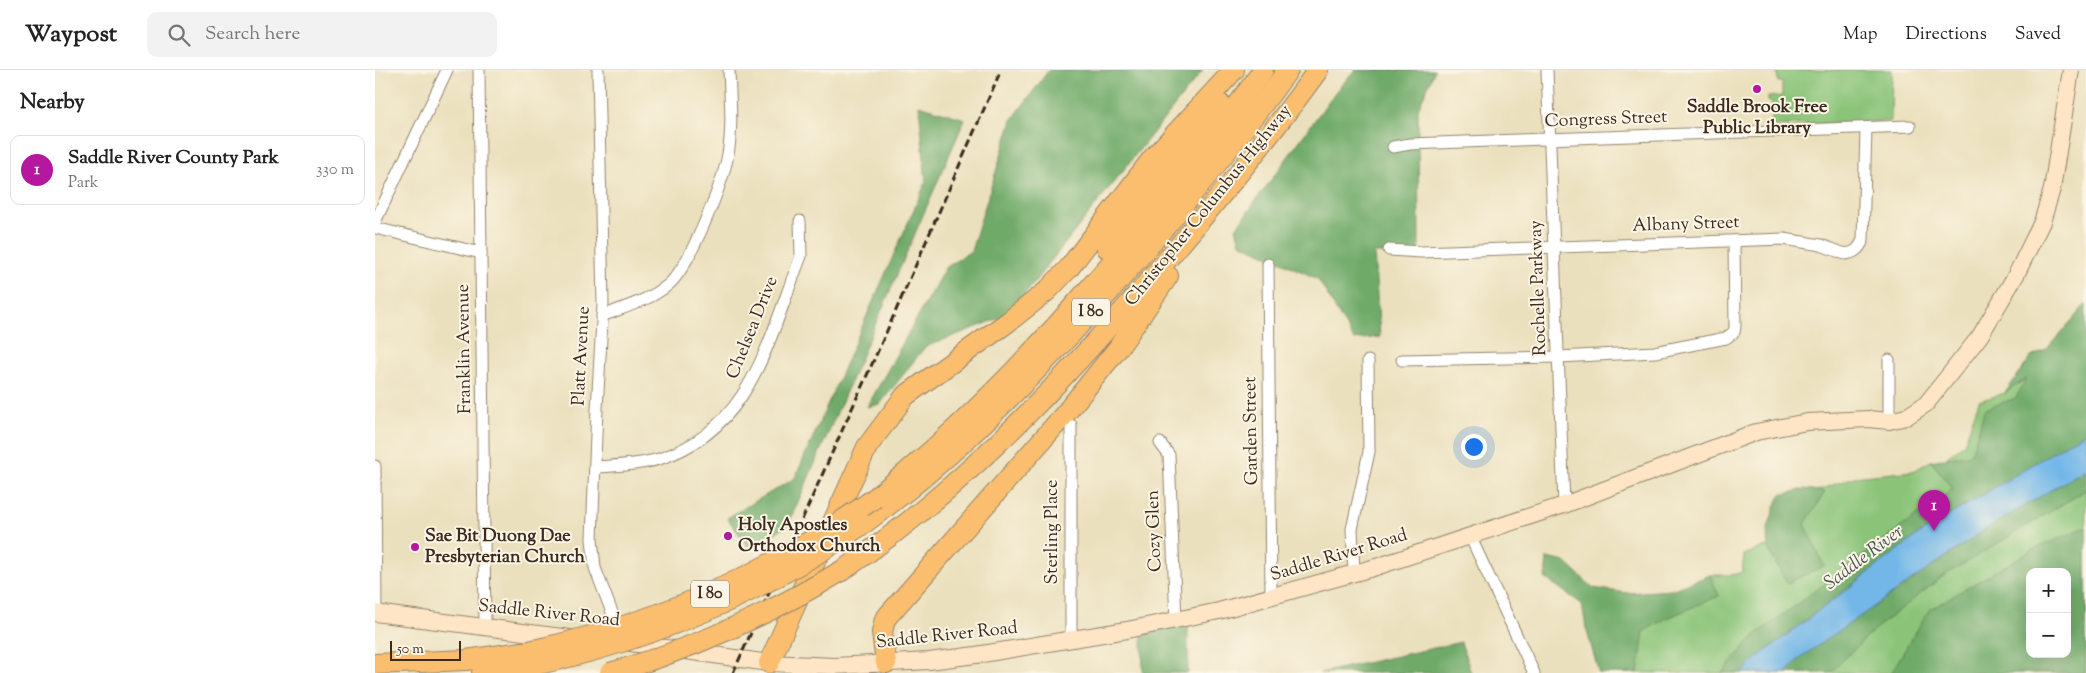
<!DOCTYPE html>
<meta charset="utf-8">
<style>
body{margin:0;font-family:"Sorts Mill Goudy",serif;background:#f2f2f2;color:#222}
.controls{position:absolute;right:15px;bottom:15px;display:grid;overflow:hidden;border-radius:10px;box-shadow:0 5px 20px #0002}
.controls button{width:45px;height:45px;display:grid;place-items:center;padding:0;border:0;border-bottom:1px solid #e0e0e0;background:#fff;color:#222;font:25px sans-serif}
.scale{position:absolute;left:15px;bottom:12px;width:71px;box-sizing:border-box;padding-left:5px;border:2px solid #3b2a1e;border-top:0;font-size:14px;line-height:18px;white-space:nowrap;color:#3b2a1e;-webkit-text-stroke:4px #fcf5e5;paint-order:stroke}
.you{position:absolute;left:1098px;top:376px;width:18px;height:18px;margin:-12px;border:4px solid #fff;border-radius:50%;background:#1a73e8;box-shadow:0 0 0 8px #1a73e833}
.badge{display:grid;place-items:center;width:32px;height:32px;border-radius:50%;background:#b5179e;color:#fff;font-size:16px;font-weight:700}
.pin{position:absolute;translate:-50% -41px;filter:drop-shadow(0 1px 2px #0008)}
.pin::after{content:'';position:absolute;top:26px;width:18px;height:15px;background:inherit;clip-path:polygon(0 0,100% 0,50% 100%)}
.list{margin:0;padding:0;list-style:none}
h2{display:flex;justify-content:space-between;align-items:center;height:65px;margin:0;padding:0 20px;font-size:21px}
h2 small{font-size:16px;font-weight:400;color:#767676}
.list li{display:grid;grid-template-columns:32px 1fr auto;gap:15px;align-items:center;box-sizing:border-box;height:70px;margin:0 10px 10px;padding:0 10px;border:1px solid #e0e0e0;border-radius:10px}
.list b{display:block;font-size:19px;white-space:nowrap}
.list p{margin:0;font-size:16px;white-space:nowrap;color:#767676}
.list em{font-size:16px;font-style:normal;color:#767676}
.icon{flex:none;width:28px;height:28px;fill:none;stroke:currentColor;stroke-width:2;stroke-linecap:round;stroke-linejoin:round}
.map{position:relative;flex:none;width:1711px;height:603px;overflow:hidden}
header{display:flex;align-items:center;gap:30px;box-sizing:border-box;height:70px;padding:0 25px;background:#fff;border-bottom:1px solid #e0e0e0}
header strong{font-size:24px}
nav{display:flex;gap:28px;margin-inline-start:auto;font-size:18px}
.search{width:350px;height:45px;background:#f2f2f2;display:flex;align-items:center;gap:12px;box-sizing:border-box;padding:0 18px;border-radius:10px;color:#767676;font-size:19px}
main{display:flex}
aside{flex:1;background:#fff}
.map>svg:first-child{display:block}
.green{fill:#8bc479;stroke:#63774c;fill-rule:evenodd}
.forest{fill:#70aa69;stroke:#566a44;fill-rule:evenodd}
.water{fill:#72b7e8;stroke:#567083}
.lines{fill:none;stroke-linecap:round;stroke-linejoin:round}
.street-casing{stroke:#93856e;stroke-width:13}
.secondary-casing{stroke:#93856e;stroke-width:18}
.highway-casing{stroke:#93856e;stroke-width:22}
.street{stroke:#fff;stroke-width:11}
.secondary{stroke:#fde5c5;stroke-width:16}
.highway{stroke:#fbbe6e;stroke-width:20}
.rail{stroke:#3b2a1e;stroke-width:3;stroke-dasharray:8 4;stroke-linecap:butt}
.highway-bridge-casing{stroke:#93856e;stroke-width:22;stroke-linecap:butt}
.highway-bridge{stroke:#fbbe6e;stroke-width:20}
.poi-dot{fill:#b5179e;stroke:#fcf5e5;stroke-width:2}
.labels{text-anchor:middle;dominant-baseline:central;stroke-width:4;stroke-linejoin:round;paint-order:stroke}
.shield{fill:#fcf5e5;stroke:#75675a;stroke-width:1}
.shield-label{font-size:16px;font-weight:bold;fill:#3b2a1e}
.poi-label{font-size:18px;font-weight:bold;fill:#3b2a1e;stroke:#fcf5e5;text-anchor:start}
.street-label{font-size:18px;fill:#3b2a1e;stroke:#fcf5e5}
.water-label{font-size:19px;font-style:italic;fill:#4c545b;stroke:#fcf5e5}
</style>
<header>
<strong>Waypost</strong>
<div class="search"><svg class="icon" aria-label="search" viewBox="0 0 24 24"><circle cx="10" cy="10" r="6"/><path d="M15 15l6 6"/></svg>Search here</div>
<nav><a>Map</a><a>Directions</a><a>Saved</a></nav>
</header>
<main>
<aside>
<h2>Nearby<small></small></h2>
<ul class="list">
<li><span class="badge">1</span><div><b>Saddle River County Park</b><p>Park</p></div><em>330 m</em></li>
</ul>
</aside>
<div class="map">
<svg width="1711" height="603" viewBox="0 0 1711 603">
<rect width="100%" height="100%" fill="#fcf5e5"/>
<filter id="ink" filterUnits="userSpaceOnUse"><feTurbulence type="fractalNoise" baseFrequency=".02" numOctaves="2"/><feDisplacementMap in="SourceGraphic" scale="10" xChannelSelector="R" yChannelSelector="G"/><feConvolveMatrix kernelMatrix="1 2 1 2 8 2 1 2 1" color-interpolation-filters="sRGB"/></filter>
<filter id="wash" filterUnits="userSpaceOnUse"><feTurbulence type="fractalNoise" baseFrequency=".0096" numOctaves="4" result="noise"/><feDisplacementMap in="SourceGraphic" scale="20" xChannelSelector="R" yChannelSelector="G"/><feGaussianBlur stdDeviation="1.12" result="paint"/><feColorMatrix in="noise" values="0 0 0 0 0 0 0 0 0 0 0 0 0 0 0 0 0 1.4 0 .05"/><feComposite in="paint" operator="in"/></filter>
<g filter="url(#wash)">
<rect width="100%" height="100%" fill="#ebe0bd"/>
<!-- green -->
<g class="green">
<polygon points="1402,0 1517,0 1516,51 1394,56 1397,52 1397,33 1393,31 1393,27 1407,26 1407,12 1403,12"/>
<path d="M1711,279V603H1231L1217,551L1337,511L1335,505H1357L1367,502L1369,485L1391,476L1400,491L1407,434L1479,407L1538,401L1556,391L1560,396L1589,374L1604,331L1630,323L1667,297ZM1655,502H1692V584H1655Z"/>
</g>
<!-- forest -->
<g class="forest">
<polygon points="674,0 828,0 633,245 550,277 505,334 492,337 570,198 596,181 637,50"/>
<polygon points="980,0 1060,0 1043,39 1044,183 999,183 1005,267 979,270 943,209 865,173 861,158 961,21"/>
<polygon points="544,35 590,49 413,455 375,479 352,448 420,408 551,112"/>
<polygon points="1711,234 1711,362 1547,462 1383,587 1367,603 1347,603 1379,566 1578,419 1556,391 1596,384 1610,339 1641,328 1651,309 1630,323 1656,287 1671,280"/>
<polygon points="1711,399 1711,420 1567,507 1500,559 1455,603 1411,603 1425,588 1608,461"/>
<path d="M1430,419L1450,422L1430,454L1449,496L1412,513C1388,470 1386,472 1405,425Z"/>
<path d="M1711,457V603H1516L1554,540L1657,480ZM1655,502H1692V584H1655Z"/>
<polygon points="1172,488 1190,492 1218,518 1252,523 1296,520 1335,505 1344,526 1292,548 1269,561 1263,603 1224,603 1211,558 1207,534 1170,508"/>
<polygon points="813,554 813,603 768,603 767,564"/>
<polygon points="1086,572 1096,603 945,603"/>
</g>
<!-- water -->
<polygon class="water" points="1711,362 1711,399 1608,461 1425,588 1411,603 1367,603 1383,587 1547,462"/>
</g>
<g filter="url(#ink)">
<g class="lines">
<!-- street casing -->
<g class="street-casing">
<g id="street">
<polyline points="104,0 110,558"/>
<polyline points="223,0 228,234 222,339 217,469 220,498 238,545 241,562"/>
<polyline points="1172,0 1189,435"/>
<polyline points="1018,77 1035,74 1535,56"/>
<polyline points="0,152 72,0"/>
<polyline points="0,158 106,183"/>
<path d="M1014,180L1046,182L1409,169L1446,175L1470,184C1480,183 1484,179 1488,170L1491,58"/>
<polyline points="893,194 896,528"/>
<path d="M227,246C250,237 275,230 293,215C314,198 348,113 353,84C358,57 355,28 354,0"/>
<polyline points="1027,290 1184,287 1280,282 1351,268 1359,262 1360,257 1359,171"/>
<polyline points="1514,290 1514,351"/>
<polyline points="785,373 794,385 801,551"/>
<polyline points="0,396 1,544"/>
<path d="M220,397C240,396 264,395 284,389C375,360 392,274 423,194L426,186L425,151"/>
<polyline points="1095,466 1159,603"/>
<polyline points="979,503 977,459 994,382 993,291"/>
<polyline points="696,570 696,355"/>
</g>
</g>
<!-- secondary casing -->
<g class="secondary-casing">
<g id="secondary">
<polyline points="0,543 195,568"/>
<polyline points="249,572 394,593 459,596 554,591 601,585 752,560 844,541 1001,497 1189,435 1381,362 1432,352 1493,349 1514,351 1531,347 1551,334 1605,266 1641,205 1667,152 1677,119 1696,0"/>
</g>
</g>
<!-- highway casing -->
<g class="highway-casing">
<g id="highway">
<polyline points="732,178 845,34"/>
<path d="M500,428C584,362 657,285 726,205C783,139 838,71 888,0"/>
<path d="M488,454C565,399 632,332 697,263C774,179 846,92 913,0"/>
<path d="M468,500C580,424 672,328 760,227C824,153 886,79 943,0"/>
<polyline points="394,593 492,377 530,326 633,252 672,221 694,198 777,89 859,0"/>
<polyline points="511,593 507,562 510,549 690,344 744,277 793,206"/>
<polyline points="0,594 91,590 154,581"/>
<polyline points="107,603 155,596"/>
</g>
</g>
<!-- street -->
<use href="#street" class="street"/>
<!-- secondary -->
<use href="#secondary" class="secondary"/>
<!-- highway -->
<use href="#highway" class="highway"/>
<!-- rail -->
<polyline class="rail" points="358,603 515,254 626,0"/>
<!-- highway-bridge casing -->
<g class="highway-bridge-casing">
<g id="highway-bridge">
<path d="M154,581C280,555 396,503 500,428"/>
<path d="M155,596C275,571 387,524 488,454"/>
<path d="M235,603C318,579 395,544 468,500"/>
</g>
</g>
<!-- highway-bridge -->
<use href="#highway-bridge" class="highway-bridge"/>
</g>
</g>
<!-- markers -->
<g class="poi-dot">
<circle cx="1382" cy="19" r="5"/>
<circle cx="353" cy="466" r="5"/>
<circle cx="40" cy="477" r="5"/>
</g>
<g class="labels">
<!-- shield labels -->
<g class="shield">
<rect x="697" y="228.5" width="38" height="27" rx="4"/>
<rect x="316" y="510.5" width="38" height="27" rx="4"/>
</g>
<g class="shield-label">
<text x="716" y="242">I 80</text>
<text x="335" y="524">I 80</text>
</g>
<!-- poi labels -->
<g class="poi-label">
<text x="1382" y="38" text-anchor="middle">Saddle Brook Free<tspan x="1382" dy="21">Public Library</tspan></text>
<text x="363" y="456">Holy Apostles<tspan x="363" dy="21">Orthodox Church</tspan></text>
<text x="50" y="467">Sae Bit Duong Dae<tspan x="50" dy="21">Presbyterian Church</tspan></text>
</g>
<!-- street labels -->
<g class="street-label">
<text transform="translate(1231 50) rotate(-2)">Congress Street</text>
<text transform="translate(834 136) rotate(-51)">Christopher Columbus Highway</text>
<text transform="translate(1311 155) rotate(-2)">Albany Street</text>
<text transform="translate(1164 218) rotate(-92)">Rochelle Parkway</text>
<text transform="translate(378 258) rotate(-68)">Chelsea Drive</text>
<text transform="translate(90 279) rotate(-91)">Franklin Avenue</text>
<text transform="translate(207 286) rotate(-87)">Platt Avenue</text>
<text transform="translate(877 361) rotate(-91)">Garden Street</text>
<text transform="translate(780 461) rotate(-92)">Cozy Glen</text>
<text transform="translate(678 462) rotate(-90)">Sterling Place</text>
<text transform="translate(964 486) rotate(-17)">Saddle River Road</text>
<text transform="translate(174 544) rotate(6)">Saddle River Road</text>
<text transform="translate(572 566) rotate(-6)">Saddle River Road</text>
</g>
<!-- water labels -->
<g class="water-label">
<text transform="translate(1489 488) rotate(-37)">Saddle River</text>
</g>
</g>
</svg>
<div class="controls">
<button>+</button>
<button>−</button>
</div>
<div class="scale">50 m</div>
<div class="you"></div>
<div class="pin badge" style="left:1559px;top:461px">1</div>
</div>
</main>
